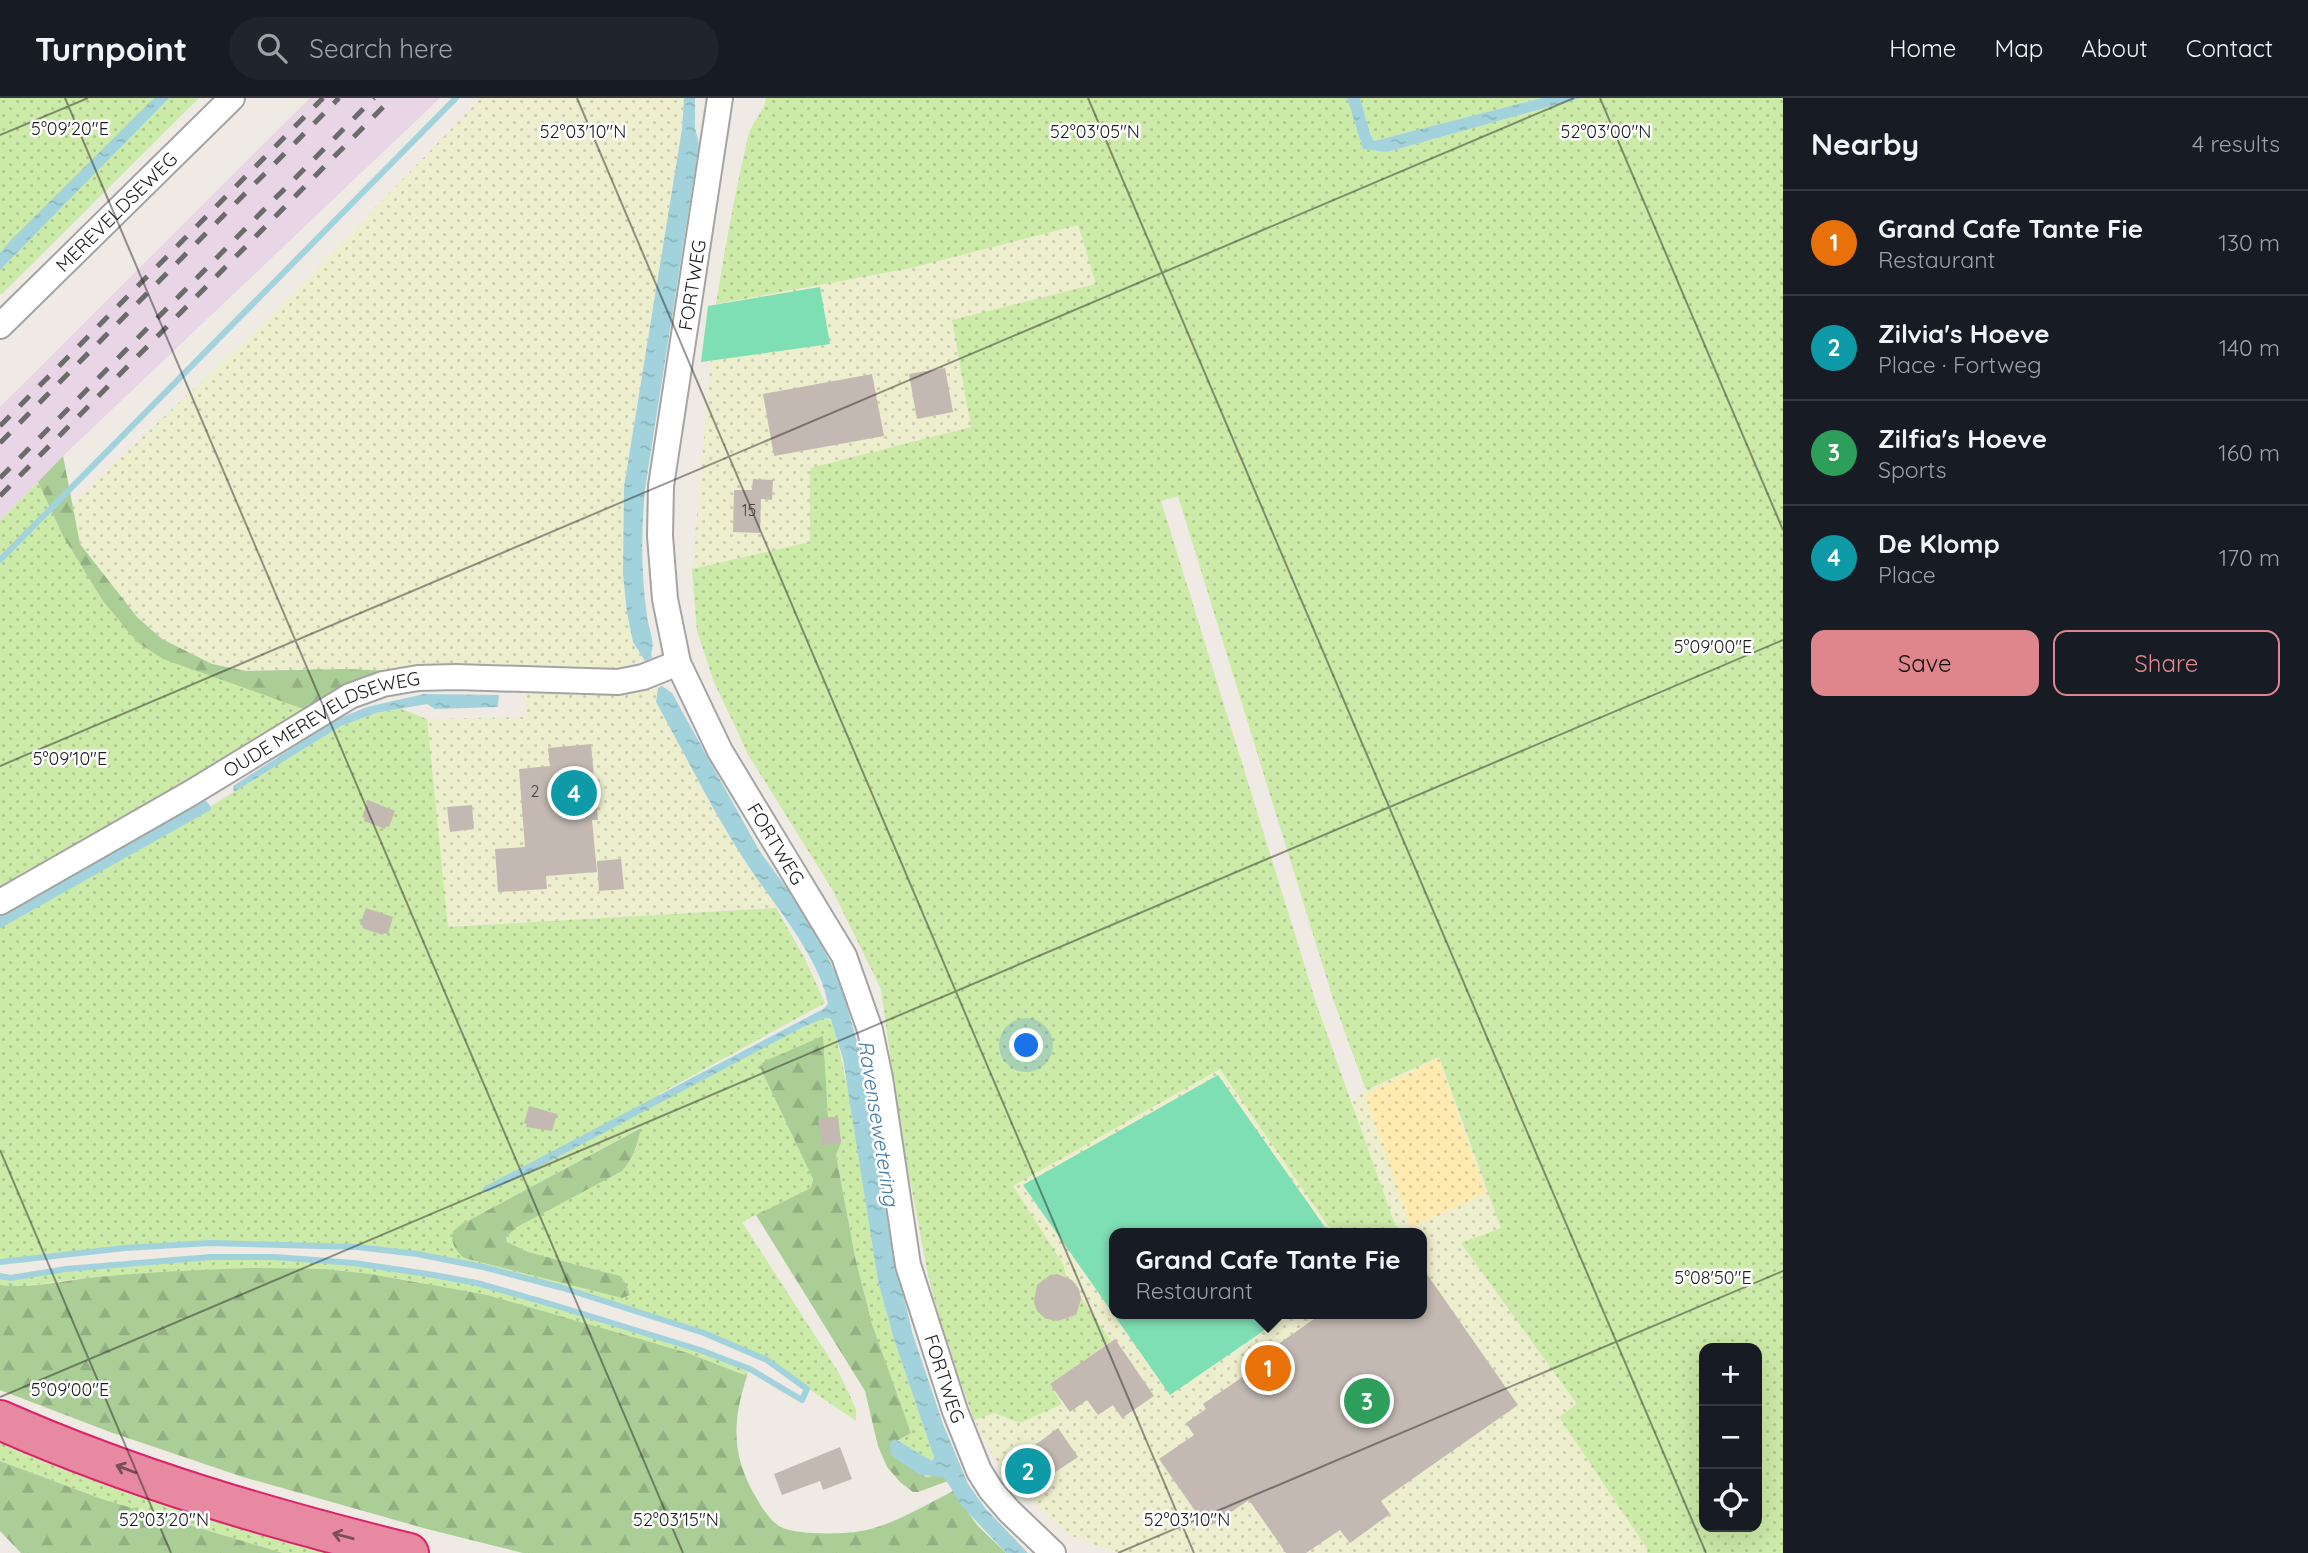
<!DOCTYPE html>
<meta charset="utf-8">
<style>
body{margin:0;font-family:Quicksand,sans-serif;background:#20242c;color:#f1f3f6}
.controls{position:absolute;right:21px;bottom:21px;display:grid;overflow:hidden;border-radius:14px;box-shadow:0 7px 28px #0002}
.controls button{width:63px;height:63px;display:grid;place-items:center;padding:0;border:0;border-bottom:2px solid #363941;background:#171b24;color:#f1f3f6;font:35px sans-serif}
.you{position:absolute;left:1027px;top:948px;width:24px;height:24px;margin:-18px;border:5px solid #fff;border-radius:50%;background:#1a73e8;box-shadow:0 0 0 10px #1a73e833}
.badge{display:grid;place-items:center;width:46px;height:46px;border-radius:50%;background:#df868d;color:#fff;font-size:23px;font-weight:700}
.pin{position:absolute;translate:-50% -50%;border:4px solid #fff;box-shadow:0 2px 7px #0006}
.popup{position:absolute;left:1109px;top:1130px;width:318px;height:91px;box-sizing:border-box;display:grid;place-content:center;border-radius:14px;background:#171b24;filter:drop-shadow(0 2px 5px #0005);font-size:23px;white-space:nowrap;color:#9ea1a6}
.popup b{font-size:26px;color:#f1f3f6}
.popup::after{content:'';position:absolute;left:50%;top:100%;margin-left:-14px;border:14px solid transparent;border-top-color:#171b24}
.list{margin:0;padding:0;list-style:none}
h2{display:flex;justify-content:space-between;align-items:center;height:91px;margin:0;padding:0 28px;font-size:30px}
h2 small{font-size:23px;font-weight:400;color:#9ea1a6}
.list li{display:grid;grid-template-columns:46px 1fr auto;gap:21px;align-items:center;box-sizing:border-box;height:105px;padding:0 28px;border-top:2px solid #363941}
.list b{display:block;font-size:26px;white-space:nowrap}
.list p{margin:0;font-size:23px;white-space:nowrap;color:#9ea1a6}
.list em{font-size:23px;font-style:normal;color:#9ea1a6}
.actions{display:flex;gap:14px;padding:21px 28px}
.actions a{flex:1;padding:16px 0;border:2px solid #df868d;border-radius:14px;text-align:center;font-size:24px;color:#df868d}
.actions .main{background:#df868d;color:#111}
.icon{flex:none;width:38px;height:38px;fill:none;stroke:currentColor;stroke-width:2;stroke-linecap:round;stroke-linejoin:round}
.map{position:relative;flex:none;width:1783px;height:1455px;overflow:hidden}
header{display:flex;align-items:center;gap:42px;box-sizing:border-box;height:98px;padding:0 35px;background:#171b24;border-bottom:2px solid #363941}
header strong{font-size:33px}
nav{display:flex;gap:38px;margin-inline-start:auto;font-size:24px}
.search{width:490px;height:63px;background:#20242c;display:flex;align-items:center;gap:18px;box-sizing:border-box;padding:0 24px;border-radius:38px;color:#9ea1a6;font-size:26px}
main{display:flex}
aside{flex:1;background:#171b24}
.map>svg:first-child{display:block}
.industrial{fill:#e8d5e5}
.farmland{fill:url(#farmland-dots)}
.grass{fill:url(#grass-dots);fill-rule:evenodd}
.forest{fill:url(#forest-firs)}
.sand{fill:url(#sand-dots)}
.pitch{fill:#7fdfb4}
.water{fill:url(#water-ripples)}
.lines{fill:none;stroke-linecap:round;stroke-linejoin:round}
.stream{stroke:#a2d3dd;stroke-width:6}
.building{fill:#c3b9b2}
.minor-casing{stroke:#a4a4a4;stroke-width:28}
.motorway-casing{stroke:#db226d;stroke-width:42}
.minor{stroke:#fff;stroke-width:24}
.motorway{stroke:#e789a0;stroke-width:38}
.rail{stroke:#6b6b6b;stroke-width:5;stroke-dasharray:14 14;stroke-linecap:butt}
.oneway{stroke:#784e58}
.ticks{fill:none;stroke:#1d1d1d;stroke-width:2;stroke-opacity:0.45}
.labels{text-anchor:middle;dominant-baseline:central;stroke-width:5;stroke-linejoin:round;paint-order:stroke}
.number-label{font-size:16px;fill:#464442}
.street-label{font-size:19px;fill:#1d1d1d;stroke:#fff}
.water-label{font-size:21px;font-style:italic;fill:#467ba6;stroke:#fff}
.ticks-label{font-size:18px;text-anchor:middle;fill:#1d1d1d;stroke:#fff;stroke-width:5;stroke-linejoin:round;paint-order:stroke}
</style>
<header>
<strong>Turnpoint</strong>
<div class="search"><svg class="icon" aria-label="search" viewBox="0 0 24 24"><circle cx="10" cy="10" r="6"/><path d="M15 15l6 6"/></svg>Search here</div>
<nav><a>Home</a><a>Map</a><a>About</a><a>Contact</a></nav>
</header>
<main>
<div class="map">
<svg width="1783" height="1455" viewBox="0 0 1783 1455">
<defs>
<pattern id="farmland-dots" width="8" height="8" patternUnits="userSpaceOnUse" patternTransform="scale(1.75)"><rect width="8" height="8" fill="#edeece"/><path d="M2 2h.1M6 6h.1" fill="none" stroke="#cbccb0" stroke-width="1.8" stroke-linecap="round"/></pattern>
<pattern id="grass-dots" width="8" height="8" patternUnits="userSpaceOnUse" patternTransform="scale(1.75)"><rect width="8" height="8" fill="#cceaa8"/><path d="M2 2h.1M6 6h.1" fill="none" stroke="#afc890" stroke-width="1.8" stroke-linecap="round"/></pattern>
<pattern id="forest-firs" width="22" height="20" patternUnits="userSpaceOnUse" patternTransform="scale(1.75)"><rect width="22" height="20" fill="#abce97"/><path d="M5 1l3.5 6h-7zM16 11l3.5 6h-7z" fill="#93b082"/></pattern>
<pattern id="sand-dots" width="8" height="8" patternUnits="userSpaceOnUse" patternTransform="scale(1.75)"><rect width="8" height="8" fill="#ffeab0"/><path d="M2 2h.1M6 6h.1" fill="none" stroke="#dac897" stroke-width="1.8" stroke-linecap="round"/></pattern>
<pattern id="water-ripples" width="26" height="14" patternUnits="userSpaceOnUse" patternTransform="scale(1.75)"><rect width="26" height="14" fill="#a2d3dd"/><path d="M2 4q2-2 4 0t4 0M15 11q2-2 4 0t4 0" fill="none" stroke="#8bb5bd"/></pattern>
</defs>
<rect width="100%" height="100%" fill="#efeae3"/>
<!-- industrial -->
<polygon class="industrial" points="310,0 440,0 63,358 0,423 0,309"/>
<!-- farmland -->
<g class="farmland">
<polygon points="481,0 684,0 682,31 624,389 623,476 627,515 637,553 643,557 641,563 588,577 550,580 345,571 246,573 212,566 162,541 137,519 113,490 80,445 62,415 270,219"/>
<polygon points="1078,127 1096,186 952,222 971,329 811,370 810,444 692,471 716,206 911,170"/>
<polygon points="656,583 723,723 746,764 779,809 447,829 427,621 526,619 526,589"/>
<polygon points="1439,959 1501,1130 1461,1146 1578,1306 1559,1319 1648,1452 1647,1455 1117,1455 1067,1436 1034,1406 998,1367 974,1322 995,1315 1020,1325 1061,1306 1050,1286 1066,1178 1063,1166 1012,1088 1220,971 1333,1135 1114,1135 1114,1216 1422,1216 1422,1135 1398,1135 1351,1003 1366,992"/>
</g>
<!-- grass -->
<g class="grass">
<polygon points="0,0 199,0 2,196 0,196"/>
<path d="M766,0H1347L1363,51L1387,54L1581,0H1783V1455H1647L1648,1452L1559,1319L1577,1306L1461,1145L1501,1130L1439,959L1366,992L1334,904L1178,398L1161,403L1317,908L1398,1135H1333L1220,971L1013,1088L1063,1166L1066,1178L1111,1243L1050,1286L1062,1306L1020,1325L995,1315L974,1322L943,1235L928,1177L900,1029L881,891L832,791L749,658L714,584L697,533L692,471L810,444V370L971,329L952,222L1096,186L1078,127L911,170L716,206C725,150 735,94 748,39C751,25 764,15 766,0ZM1704,1250H1757V1429H1704Z"/>
<polygon points="1360,0 1542,0 1374,43 1370,35"/>
<polygon points="38,384 63,438 137,544 237,587 309,613 0,794 0,423"/>
<path d="M401,611L427,621L448,829L776,810L804,859L825,905L659,996L663,1002L803,929L825,920L833,923L850,1001L878,1183L893,1238L934,1357L932,1363L898,1343L911,1335L872,1226L855,1159L836,1057L841,1045L837,1019H828L822,938L812,1090L742,1124L839,1275L856,1311V1323L767,1262L704,1235L601,1201L483,1169L437,1160L357,1149L210,1145L125,1150L0,1164V827L174,731L341,628L376,615ZM640,1030L636,1051L630,1063L517,1129L506,1139L507,1144L528,1154L620,1178L622,1200L464,1160L453,1133L462,1126Z"/>
<path d="M211,1159C300,1159 388,1166 476,1185C529,1197 582,1215 634,1232C672,1245 711,1257 750,1271L747,1278L688,1255L418,1184L371,1176L325,1171L93,1179L18,1189L0,1187V1178L10,1180L66,1171Z"/>
<polygon points="0,1337 367,1455 283,1455 102,1401 0,1363"/>
</g>
<!-- forest -->
<g class="forest">
<polygon points="63,358 80,446 137,519 162,541 212,566 246,573 345,571 440,575 309,613 163,561 137,544 103,503 63,438 38,384"/>
<polygon points="823,938 828,1019 838,1019 841,1045 836,1057 855,1159 872,1226 911,1335 890,1347 926,1379 942,1377 948,1383 918,1394 913,1394 900,1384 887,1369 878,1348 865,1293 756,1117 811,1090 813,1081 760,969 763,964"/>
<path d="M641,1030C637,1047 634,1060 622,1073L517,1129L506,1139L507,1144L528,1154L620,1178L626,1186L630,1197L622,1200L464,1160C454,1151 451,1145 453,1133L462,1126Z"/>
<path d="M254,1170L325,1171L371,1176L487,1197L688,1255L747,1278C732,1324 731,1358 757,1401C762,1410 771,1424 781,1429C797,1437 837,1436 855,1434C889,1430 923,1408 953,1393L977,1427L1006,1455H523L427,1431L243,1379L110,1334L0,1292V1187C32,1191 65,1182 97,1179C149,1174 201,1172 254,1170Z"/>
<polygon points="0,1363 102,1401 283,1455 21,1455 0,1433"/>
</g>
<!-- sand -->
<polygon class="sand" points="1438,961 1486,1095 1411,1129 1365,997"/>
<!-- pitch -->
<g class="pitch">
<polygon points="820,189 830,246 701,264 708,208"/>
<polygon points="1218,977 1329,1135 1114,1135 1114,1216 1288,1216 1170,1297 1023,1087"/>
</g>
<!-- water -->
<g class="water">
<polygon points="154,0 169,0 0,172 0,155 10,143"/>
<path d="M684,0H695V30L699,46L645,391C641,434 641,475 647,518C648,529 656,545 651,555L652,560L645,563L633,544L627,515L623,476L624,389L682,31Z"/>
<polygon points="1347,0 1360,0 1370,35 1374,43 1542,0 1581,0 1387,54 1363,51"/>
<path d="M662,588L672,595L759,752L808,820L841,886L860,955L892,1152L913,1237L943,1326L968,1386L985,1410L1028,1455H1006L962,1408L944,1379L920,1377L891,1357L890,1345L895,1341L932,1363L934,1359L893,1238L878,1183L843,961L831,921L825,920L803,929L528,1075L488,1094L482,1093L484,1089L823,911L828,906C820,859 771,803 745,763C712,712 685,656 656,604L658,590Z"/>
<polygon points="424,596 499,597 498,609 435,611 427,606 376,615 341,628 234,694 233,688 335,622 367,609"/>
</g>
<g class="lines">
<!-- stream -->
<g class="stream">
<polyline points="0,462 456,0"/>
<polyline points="0,821 205,706 208,710 0,827"/>
<polyline points="0,1164 125,1150 210,1145 357,1149 417,1156 483,1169 563,1190 704,1235 767,1262 807,1291 802,1302 750,1271 700,1252 554,1207 477,1185 428,1176 354,1165 275,1159 211,1159 66,1171 10,1180 0,1178"/>
</g>
</g>
<!-- building -->
<g class="building">
<polygon points="945,270 953,314 917,321 909,276"/>
<polygon points="872,276 884,338 774,358 763,296"/>
<polygon points="753,381 773,382 772,402 761,401 760,435 733,434 734,392 752,392"/>
<polygon points="591,646 598,722 592,722 597,774 546,778 547,791 498,794 495,751 525,749 519,671 550,668 548,650"/>
<polygon points="368,702 395,713 389,729 386,728 385,731 364,723 365,720 362,719"/>
<polygon points="472,707 474,731 450,734 447,709"/>
<polygon points="621,761 624,791 599,793 597,763"/>
<polygon points="366,810 393,819 388,836 384,835 383,837 362,830 363,828 360,826"/>
<polygon points="529,1008 557,1016 552,1033 526,1029 527,1026 524,1025"/>
<polygon points="838,1019 841,1045 822,1047 818,1021"/>
<polygon points="1422,1169 1518,1307 1381,1403 1390,1416 1350,1445 1340,1432 1306,1455 1286,1455 1249,1402 1207,1430 1159,1361 1194,1337 1186,1325 1206,1311 1203,1306 1260,1267 1256,1262 1321,1216 1422,1216"/>
<polygon points="1057,1176 1072,1182 1079,1191 1081,1201 1076,1217 1058,1223 1046,1221 1037,1213 1034,1204 1037,1187 1050,1177"/>
<polygon points="1115,1241 1154,1298 1122,1320 1113,1307 1098,1317 1087,1302 1070,1314 1050,1286"/>
<polygon points="1058,1330 1078,1359 1025,1394 1007,1368"/>
<polygon points="840,1349 852,1381 823,1392 820,1383 782,1397 774,1376"/>
</g>
<g class="lines">
<!-- minor casing -->
<g class="minor-casing">
<g id="minor">
<path id="s1" d="M720,0L661,388L660,438L665,501L678,565L720,653L844,858L870,932L880,980L908,1167L955,1313L979,1373L991,1392L1009,1413L1053,1455"/>
<path id="s2" d="M0,228L232,0"/>
<path id="s3" d="M0,804L191,695L350,598L383,586L418,580L456,579L618,584L643,579L678,565"/>
</g>
</g>
<!-- motorway casing -->
<g class="motorway-casing">
<path id="motorway" d="M0,1322C131,1380 271,1421 409,1455"/>
</g>
<!-- minor -->
<use href="#minor" class="minor"/>
<!-- motorway -->
<use href="#motorway" class="motorway"/>
<!-- rail -->
<g class="rail">
<polyline points="0,328 323,0"/>
<polyline points="0,345 339,0"/>
<polyline points="0,380 374,0"/>
<polyline points="0,398 392,0"/>
</g>
</g>
<!-- one-way arrows -->
<defs><path id="oneway-shaft" d="M-6 0H5M1.5-3L5.5 0L1.5 3" fill="none" stroke-width="1.6" stroke-linecap="round" stroke-linejoin="round" transform="scale(1.75)"/></defs>
<g class="oneway">
<use href="#oneway-shaft" transform="translate(126 1371) rotate(-159)"/>
<use href="#oneway-shaft" transform="translate(343 1438) rotate(-165)"/>
</g>
<!-- ticks -->
<path class="ticks" d="M65,0L683,1455M577,0L1194,1455M1088,0L1706,1455M1600,0L1783,432M0,37L88,0M0,668L1574,0M0,1052L171,1455M0,1299L1783,542M1118,1455L1783,1173"/>
<g class="labels">
<!-- number labels -->
<g class="number-label">
<text x="749" y="412">15</text>
<text x="535" y="693">2</text>
</g>
<!-- street labels -->
<g class="street-label">
<text stroke="none"><textPath href="#s2" startOffset="163">MEREVELDSEWEG</textPath></text>
<text transform="translate(692 187) rotate(-81)">FORTWEG</text>
<text stroke="none"><textPath href="#s3" startOffset="369">OUDE MEREVELDSEWEG</textPath></text>
<text stroke="none"><textPath href="#s1" startOffset="777">FORTWEG</textPath></text>
<text stroke="none"><textPath href="#s1" startOffset="1344">FORTWEG</textPath></text>
</g>
<!-- water labels -->
<g class="water-label">
<text transform="translate(879 1025) rotate(81)">Ravensewetering</text>
</g>
</g>
<g class="ticks-label">
<text x="70" y="37">5°09'20"E</text>
<text x="583" y="40">52°03'10"N</text>
<text x="1095" y="40">52°03'05"N</text>
<text x="1606" y="40">52°03'00"N</text>
<text x="1713" y="555">5°09'00"E</text>
<text x="70" y="667">5°09'10"E</text>
<text x="1713" y="1186">5°08'50"E</text>
<text x="70" y="1298">5°09'00"E</text>
<text x="164" y="1428">52°03'20"N</text>
<text x="676" y="1428">52°03'15"N</text>
<text x="1187" y="1428">52°03'10"N</text>
</g>
</svg>
<div class="controls">
<button>+</button>
<button>−</button>
<button><svg class="icon" aria-label="locate" viewBox="0 0 24 24"><circle cx="12" cy="12" r="6"/><path d="M12 2v4M12 18v4M2 12h4M18 12h4"/></svg></button>
</div>
<div class="you"></div>
<div class="pin badge" style="left:1268px;top:1270px;background:#e8710a">1</div>
<div class="popup"><b>Grand Cafe Tante Fie</b>Restaurant</div>
<div class="pin badge" style="left:1028px;top:1373px;background:#0f9aa8">2</div>
<div class="pin badge" style="left:1367px;top:1303px;background:#2e9e5b">3</div>
<div class="pin badge" style="left:574px;top:695px;background:#0f9aa8">4</div>
</div>
<aside>
<h2>Nearby<small>4 results</small></h2>
<ul class="list">
<li><span class="badge" style="background:#e8710a">1</span><div><b>Grand Cafe Tante Fie</b><p>Restaurant</p></div><em>130 m</em></li>
<li><span class="badge" style="background:#0f9aa8">2</span><div><b>Zilvia's Hoeve</b><p>Place · Fortweg</p></div><em>140 m</em></li>
<li><span class="badge" style="background:#2e9e5b">3</span><div><b>Zilfia's Hoeve</b><p>Sports</p></div><em>160 m</em></li>
<li><span class="badge" style="background:#0f9aa8">4</span><div><b>De Klomp</b><p>Place</p></div><em>170 m</em></li>
</ul>
<div class="actions"><a class="main">Save</a><a>Share</a></div>
</aside>
</main>
